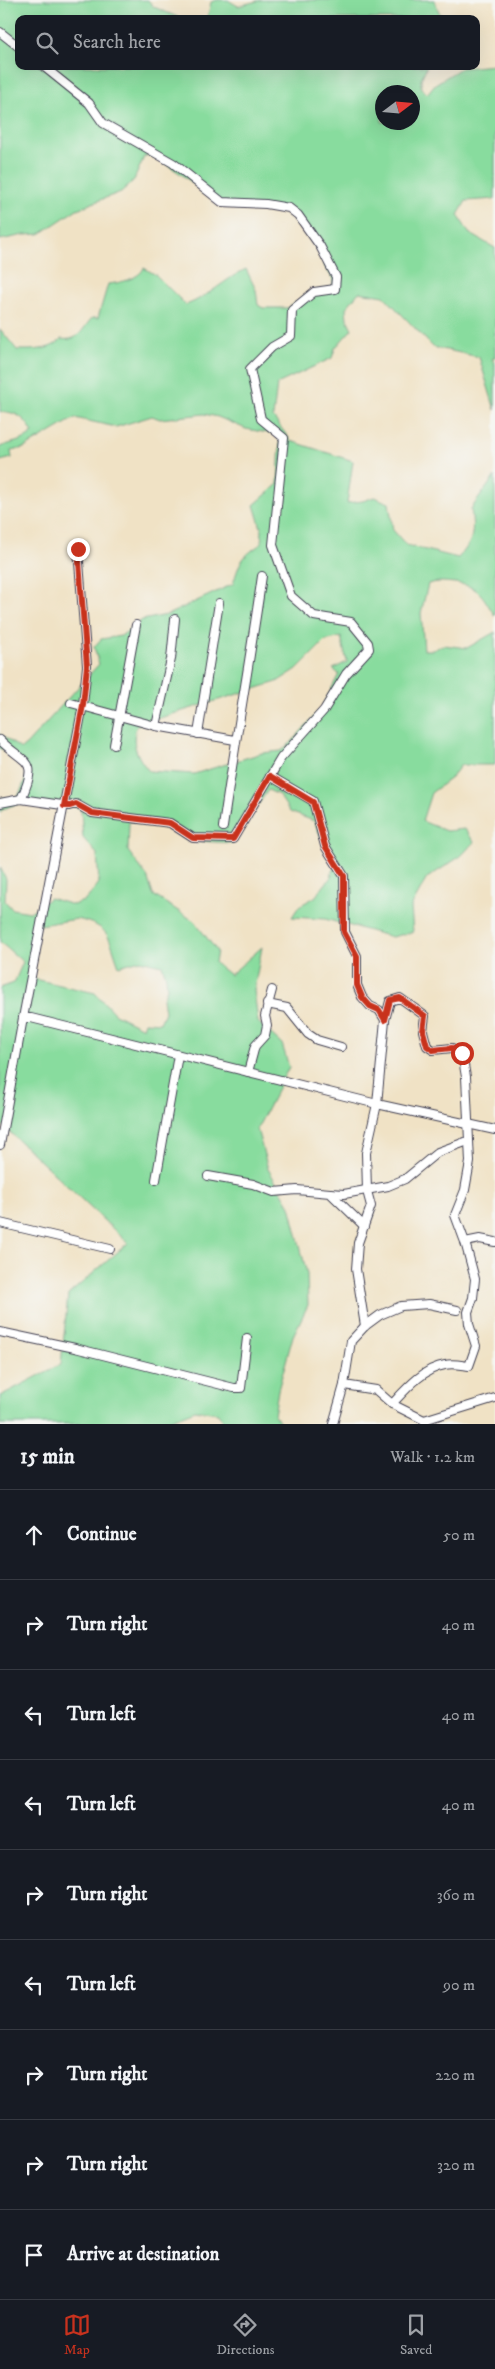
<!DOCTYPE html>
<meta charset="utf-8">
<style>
body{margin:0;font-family:"IM FELL DW Pica",serif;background:#20242c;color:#f1f3f6}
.compass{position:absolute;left:375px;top:85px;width:45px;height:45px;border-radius:50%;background:#171b24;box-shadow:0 5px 20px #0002;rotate:74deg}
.stop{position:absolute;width:15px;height:15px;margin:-11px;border:4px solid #c8321e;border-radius:50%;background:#fff}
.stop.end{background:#c8321e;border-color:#fff;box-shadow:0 1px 5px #0008}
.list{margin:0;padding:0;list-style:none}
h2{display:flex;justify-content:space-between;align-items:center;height:65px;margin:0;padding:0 20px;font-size:21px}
h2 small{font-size:16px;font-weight:400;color:#9ea1a6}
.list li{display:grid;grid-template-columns:32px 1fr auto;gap:15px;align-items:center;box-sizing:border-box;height:90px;padding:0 20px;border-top:1px solid #363941}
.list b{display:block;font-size:19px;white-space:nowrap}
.list em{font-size:16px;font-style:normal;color:#9ea1a6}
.icon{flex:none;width:28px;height:28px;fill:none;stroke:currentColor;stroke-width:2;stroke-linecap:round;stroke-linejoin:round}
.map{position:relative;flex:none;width:495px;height:1424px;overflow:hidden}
.search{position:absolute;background:#171b24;box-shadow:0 5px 20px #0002;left:15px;right:15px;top:15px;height:55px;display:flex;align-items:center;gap:12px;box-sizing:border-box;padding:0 18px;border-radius:10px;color:#9ea1a6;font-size:19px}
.sheet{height:875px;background:#171b24}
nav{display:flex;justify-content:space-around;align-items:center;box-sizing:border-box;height:70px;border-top:1px solid #363941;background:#171b24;font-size:14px;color:#9ea1a6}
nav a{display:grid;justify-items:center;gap:2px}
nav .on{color:#c8321e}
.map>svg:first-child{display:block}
.green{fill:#88dc9e;stroke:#557f6c;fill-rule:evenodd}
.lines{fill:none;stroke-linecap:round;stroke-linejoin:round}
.minor-casing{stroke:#413f50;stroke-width:10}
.minor{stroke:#fff;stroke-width:8}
.route{stroke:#c8321e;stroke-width:6}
</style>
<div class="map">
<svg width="495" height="1424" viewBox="0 0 495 1424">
<rect width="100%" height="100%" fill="#f6f6f2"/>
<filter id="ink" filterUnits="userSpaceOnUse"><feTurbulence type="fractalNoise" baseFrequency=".02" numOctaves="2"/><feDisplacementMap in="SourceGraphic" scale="10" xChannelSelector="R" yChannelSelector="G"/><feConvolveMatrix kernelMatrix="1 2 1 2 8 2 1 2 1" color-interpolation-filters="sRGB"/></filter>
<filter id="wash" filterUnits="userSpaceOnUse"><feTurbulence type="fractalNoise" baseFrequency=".0096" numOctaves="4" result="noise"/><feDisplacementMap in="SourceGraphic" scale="20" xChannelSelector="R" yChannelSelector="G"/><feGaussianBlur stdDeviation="1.12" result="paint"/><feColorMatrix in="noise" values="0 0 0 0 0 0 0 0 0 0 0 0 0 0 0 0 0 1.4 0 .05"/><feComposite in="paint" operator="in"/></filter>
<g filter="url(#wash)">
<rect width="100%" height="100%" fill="#f0e2c5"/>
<!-- green -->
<g class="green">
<path d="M0,0H148L154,7L182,19H19V66H427L421,79V87L427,94L435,84L461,68L495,65V199L466,201L458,215L469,233L495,248V357L492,359L495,363V410L479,357L433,347L384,296L359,292L346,308L347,319L352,329L335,348L332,358L277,384L273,417L291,441L353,461L347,503L363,501L374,497L389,503L393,530L406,545L458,558C474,541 474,532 471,509L495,476V616C482,596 481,587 455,583C444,582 438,581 428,584L421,613L424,650H433L443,645L467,648L495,632V765H461L451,778L431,793L422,821L446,831L465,829L474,842L461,856L427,878L411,907L413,932L392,937L325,919L292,917L299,906L315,897L331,877L334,867L314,821L290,812L279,795L268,790L233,843L197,841L163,826L130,821L129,823L128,851L147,876L153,895L194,921L217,951L215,963L230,975L262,947L254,990L258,1022L282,1044L289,1067L257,1129L268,1169L290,1206L307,1274L308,1305L293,1336L278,1390L274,1415L282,1424H225L218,1413L195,1410L169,1420L171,1424H0V1396L61,1364L68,1295L128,1243L0,1123V988L14,983L23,962L0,942V867L6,879L5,901L12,909L30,912L50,898L73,905L86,900L99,883L97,854L83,838L81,811L77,807C54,805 20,796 0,812V798L18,797L26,778V767L15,756L0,748V734L21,749L27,744L99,664L94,647L101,639L121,636L142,620L167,615L233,584C240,562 240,558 261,544L262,531L254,505L278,484L280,440L274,434L246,429L218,417L204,414L160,419L152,416L116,427L75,418L24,448L11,451L12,458L0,461V447C12,442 23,442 33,433C26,419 17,411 0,412V329L17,350C31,350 52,351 61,339C79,342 82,329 92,318H98L108,284C119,283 139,279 144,268L156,275L186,305C208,297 225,279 246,269L256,290L258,305L263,308H288L308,293L333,286V279L325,267L322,255L291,212L282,209L231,207L218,203L181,174L157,158L148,155L144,157L134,180L121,192L77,209L40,234L24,235L0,240ZM382,92H412V122H382ZM341,637L347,662L333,669L339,674L322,707L291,743L281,751L262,753L194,774L149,771C137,757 130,743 137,725L277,682L297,669L325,641ZM77,919C111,927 108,936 119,966L140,960L162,965L166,977L167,989L163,998L165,1012L160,1023L145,1022L143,1028L115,1014L95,993L34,979L32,974L34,926Z"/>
<polygon points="217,0 228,0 238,6 261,0 434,0 442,19 207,19 211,2"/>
</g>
</g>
<g filter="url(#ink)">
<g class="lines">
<!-- minor casing -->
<g class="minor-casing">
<g id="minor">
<polyline points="0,32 19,47"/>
<polyline points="71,703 156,726 235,740"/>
<polyline points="156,726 171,659 175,619"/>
<polyline points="198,734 219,603"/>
<path d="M0,740C25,765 40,758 21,799"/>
<polyline points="114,745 136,625"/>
<polyline points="270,776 313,801 325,846 344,876 345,932 357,956 357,985 362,997 370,1006 379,1010 385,1020 377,1104 366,1153 367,1191 371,1206 358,1243 356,1269 365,1326"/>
<polyline points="0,803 21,799 69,806 76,804 92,813 170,823 193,838 233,839 281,758 324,710 346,674 369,649 368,643 351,622 314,616 291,596 273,545 284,438 261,419 250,369 272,347 291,336 292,310 314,292 335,289 336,277 320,246 298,215 289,208 266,204 222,202 173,163 103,123 89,103 43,66"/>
<path d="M223,827C235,743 250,660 262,576"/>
<polyline points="267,1004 287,1008 308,1034 317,1040 341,1047"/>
<polyline points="23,1018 83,705 87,666 78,549"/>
<path d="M385,1020L390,1001L400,998L425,1016L423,1031L427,1046L433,1050L452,1048L462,1053L466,1077L470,1162L465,1190L455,1215L465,1242L475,1279L473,1298L468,1312L469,1324L476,1346L469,1366C461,1365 452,1363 445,1365C424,1368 406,1389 392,1404"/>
<polyline points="248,1072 255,1046 265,1035 267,1025 265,1016 272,990"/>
<polyline points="0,1145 23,1018 31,1018 377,1104 495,1130"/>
<polyline points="208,1176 253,1184 274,1192 297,1190 330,1193 364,1226"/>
<polyline points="156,1180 178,1055"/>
<polyline points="330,1193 344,1194 388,1186 405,1179 438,1152 468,1141"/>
<polyline points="0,1223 110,1249"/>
<polyline points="465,1242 480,1239 495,1242"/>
<polyline points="0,1332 75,1348 234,1388 241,1388 247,1338"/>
<polyline points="344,1385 376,1390 392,1404 424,1420 426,1424"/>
<polyline points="424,1420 495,1398"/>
<polyline points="333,1424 344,1385 351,1341 365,1326 380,1315 401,1306 429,1304 457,1310"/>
</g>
</g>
<!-- minor -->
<use href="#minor" class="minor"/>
</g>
</g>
<g class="lines" filter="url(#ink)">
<!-- route -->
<polyline class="route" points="78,549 87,666 83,705 64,806 70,806 76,804 92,813 170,823 193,838 233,839 270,776 313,802 325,846 344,876 344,932 357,956 357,985 362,997 370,1006 379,1010 385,1020 390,1000 400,998 425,1016 423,1031 427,1046 433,1050 452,1048 462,1053"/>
</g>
</svg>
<svg class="compass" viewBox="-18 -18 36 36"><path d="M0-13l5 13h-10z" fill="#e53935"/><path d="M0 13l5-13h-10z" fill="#9ea1a6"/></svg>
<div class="stop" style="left:462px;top:1053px"></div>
<div class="stop end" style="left:78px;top:549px"></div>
<div class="search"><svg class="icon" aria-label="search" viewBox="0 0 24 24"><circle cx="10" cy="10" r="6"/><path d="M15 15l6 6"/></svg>Search here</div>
</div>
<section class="sheet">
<h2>15 min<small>Walk · 1.2 km</small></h2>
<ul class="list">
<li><svg class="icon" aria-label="ahead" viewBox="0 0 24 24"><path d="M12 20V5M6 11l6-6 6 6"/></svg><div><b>Continue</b></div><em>50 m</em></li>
<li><svg class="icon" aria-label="right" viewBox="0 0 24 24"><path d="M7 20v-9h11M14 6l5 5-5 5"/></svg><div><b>Turn right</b></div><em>40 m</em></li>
<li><svg class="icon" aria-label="left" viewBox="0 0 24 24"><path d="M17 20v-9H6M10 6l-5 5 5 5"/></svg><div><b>Turn left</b></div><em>40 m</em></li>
<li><svg class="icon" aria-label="left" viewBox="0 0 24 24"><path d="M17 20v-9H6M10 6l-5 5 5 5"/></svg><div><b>Turn left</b></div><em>40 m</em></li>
<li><svg class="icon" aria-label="right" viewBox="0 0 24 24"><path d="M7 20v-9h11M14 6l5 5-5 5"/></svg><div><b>Turn right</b></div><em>360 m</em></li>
<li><svg class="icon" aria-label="left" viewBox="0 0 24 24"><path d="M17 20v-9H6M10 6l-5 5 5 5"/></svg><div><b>Turn left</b></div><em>90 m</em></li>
<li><svg class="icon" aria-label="right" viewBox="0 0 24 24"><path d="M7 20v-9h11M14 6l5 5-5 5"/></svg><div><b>Turn right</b></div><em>220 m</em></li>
<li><svg class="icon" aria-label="right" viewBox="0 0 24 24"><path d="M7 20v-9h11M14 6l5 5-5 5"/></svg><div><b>Turn right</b></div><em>320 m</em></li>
<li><svg class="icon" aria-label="arrive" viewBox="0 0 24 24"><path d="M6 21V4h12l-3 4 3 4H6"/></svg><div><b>Arrive at destination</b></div></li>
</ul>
</section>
<nav>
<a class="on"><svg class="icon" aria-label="map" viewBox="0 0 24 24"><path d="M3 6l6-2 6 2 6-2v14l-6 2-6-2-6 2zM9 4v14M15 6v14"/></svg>Map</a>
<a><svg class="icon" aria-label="directions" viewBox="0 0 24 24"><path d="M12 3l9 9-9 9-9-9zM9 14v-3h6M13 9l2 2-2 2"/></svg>Directions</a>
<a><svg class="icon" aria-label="saved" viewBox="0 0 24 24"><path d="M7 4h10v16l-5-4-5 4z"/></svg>Saved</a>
</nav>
